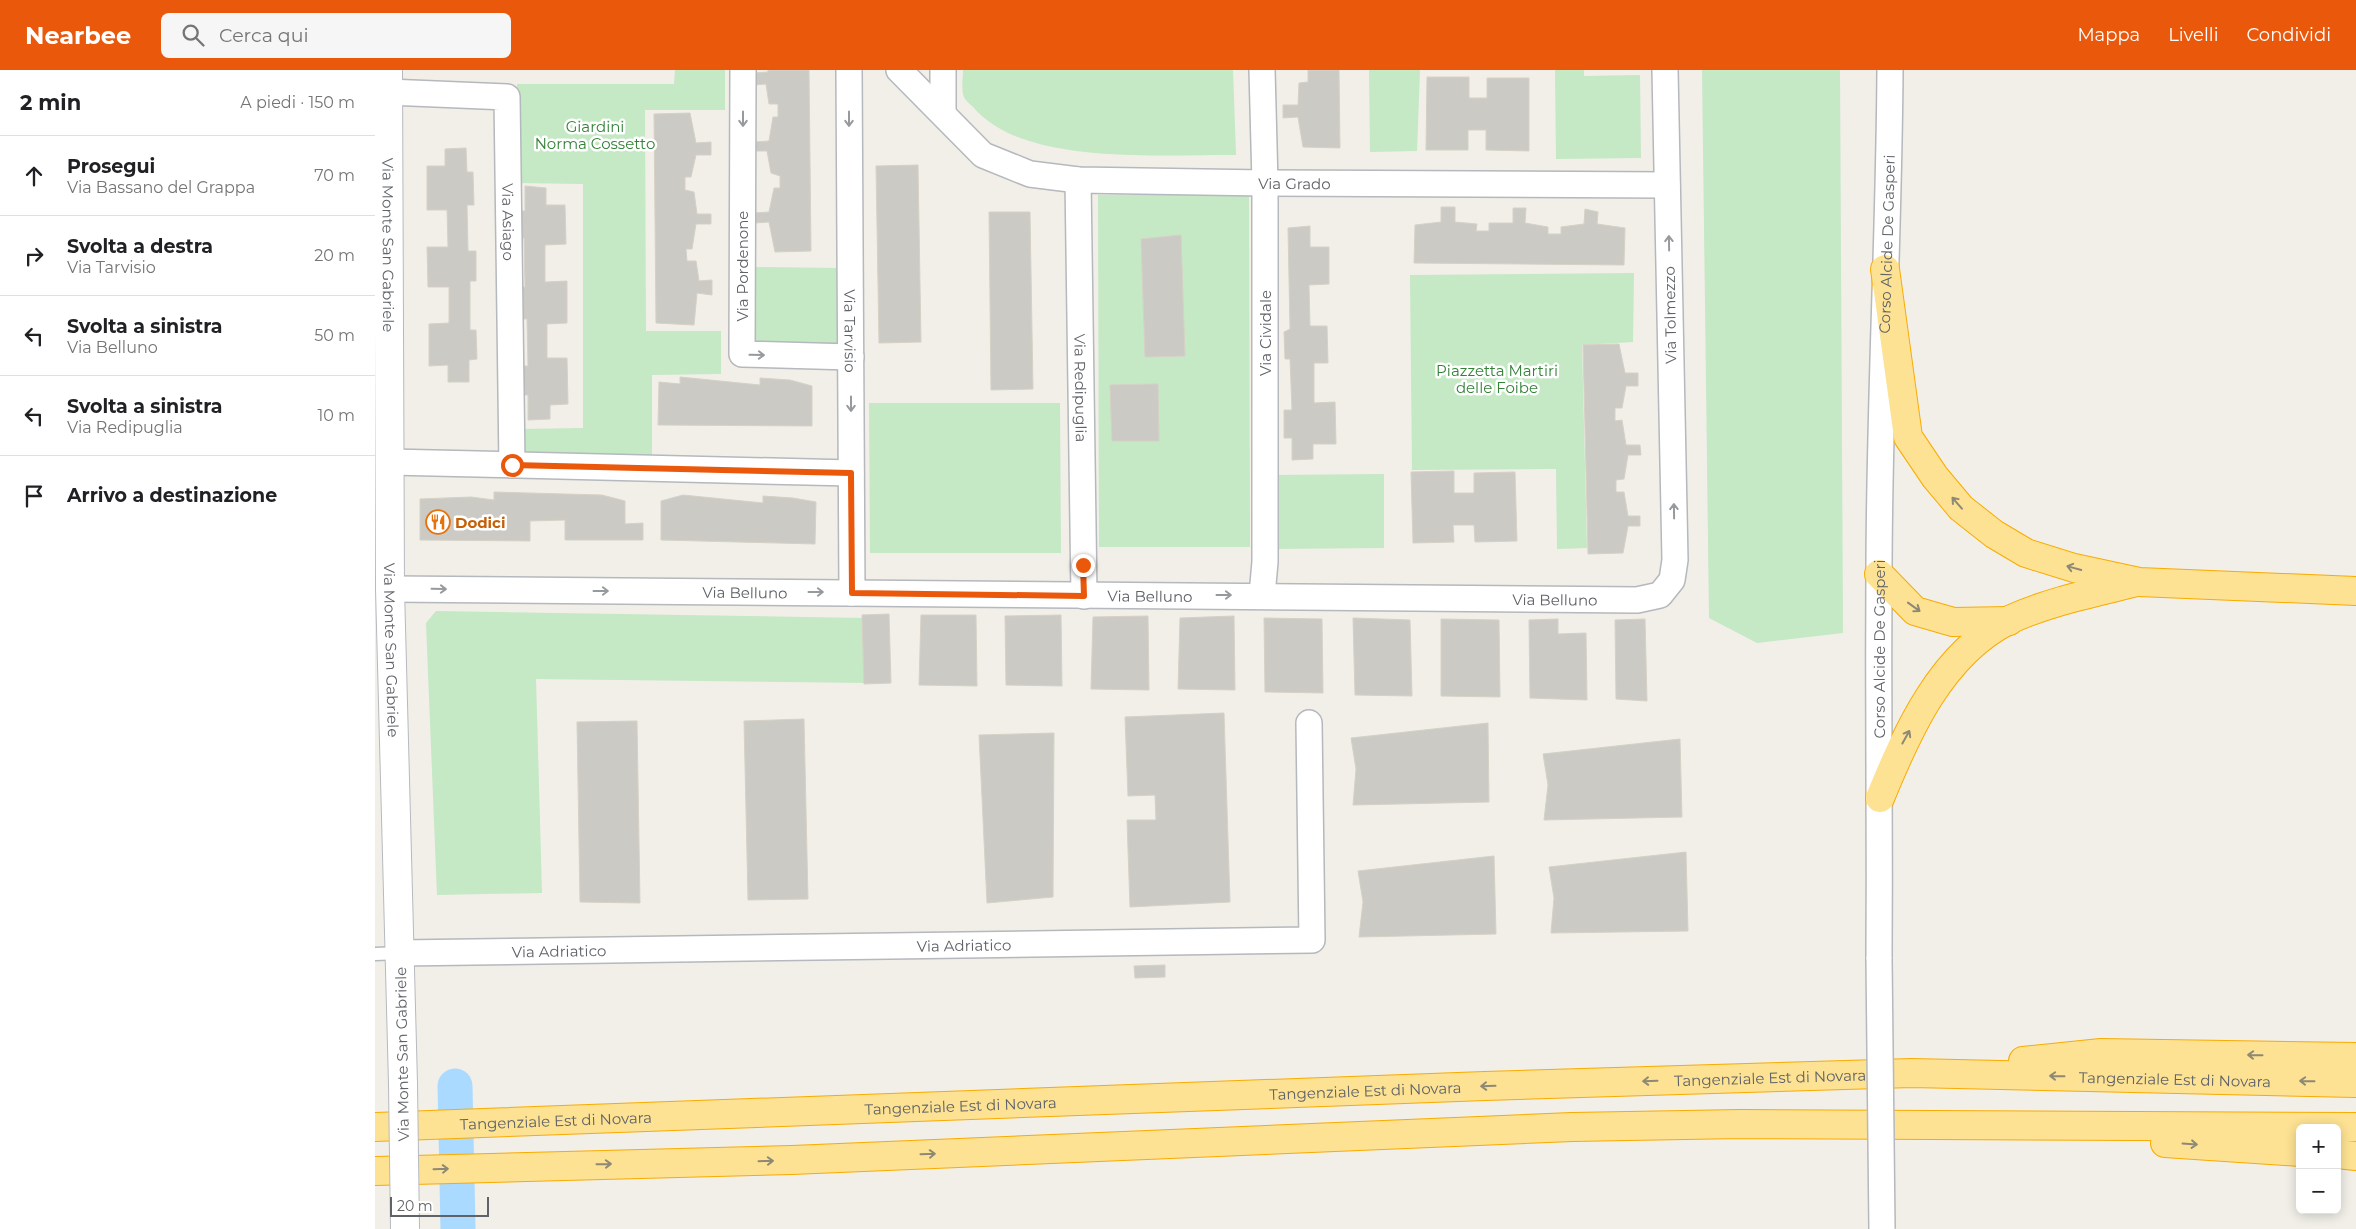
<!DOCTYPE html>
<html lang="it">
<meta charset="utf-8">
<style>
body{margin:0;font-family:Montserrat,sans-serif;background:#f6f6f6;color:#202124}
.controls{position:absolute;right:15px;bottom:15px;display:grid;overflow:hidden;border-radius:8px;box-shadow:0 2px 12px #0003}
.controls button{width:45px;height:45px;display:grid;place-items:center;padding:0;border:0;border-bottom:1px solid #e0e0e0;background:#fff;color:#202124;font:25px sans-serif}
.scale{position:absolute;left:15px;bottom:12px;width:99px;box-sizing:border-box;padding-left:5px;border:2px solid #5f6368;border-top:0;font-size:14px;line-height:18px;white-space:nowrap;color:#5f6368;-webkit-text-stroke:4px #fff;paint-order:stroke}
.stop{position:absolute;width:15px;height:15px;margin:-11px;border:4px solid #ea580c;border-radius:50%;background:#fff}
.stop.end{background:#ea580c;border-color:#fff;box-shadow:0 1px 5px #0008}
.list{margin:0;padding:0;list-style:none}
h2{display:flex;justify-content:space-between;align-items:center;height:65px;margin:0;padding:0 20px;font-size:21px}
h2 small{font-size:16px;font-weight:400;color:#757577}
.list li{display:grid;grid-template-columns:32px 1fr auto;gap:15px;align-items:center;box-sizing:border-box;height:80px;padding:0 20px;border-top:1px solid #e0e0e0}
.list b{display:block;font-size:19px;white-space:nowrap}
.list p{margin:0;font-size:16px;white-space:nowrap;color:#757577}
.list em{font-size:16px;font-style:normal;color:#757577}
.icon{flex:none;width:28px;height:28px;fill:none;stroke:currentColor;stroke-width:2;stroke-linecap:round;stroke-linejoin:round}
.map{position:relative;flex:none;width:1981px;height:1159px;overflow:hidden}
header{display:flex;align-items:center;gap:30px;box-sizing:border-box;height:70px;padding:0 25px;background:#ea580c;color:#fff}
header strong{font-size:24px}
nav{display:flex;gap:28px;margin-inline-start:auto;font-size:18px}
.search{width:350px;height:45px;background:#f6f6f6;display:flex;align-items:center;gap:12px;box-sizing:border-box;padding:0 18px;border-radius:8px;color:#757577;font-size:19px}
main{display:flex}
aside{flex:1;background:#fff}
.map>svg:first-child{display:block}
.green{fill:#c5e8c5}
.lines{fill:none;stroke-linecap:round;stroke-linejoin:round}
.canal{stroke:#aadaff;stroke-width:35}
.building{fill:#cccac5;stroke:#d6d1c6}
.lane-casing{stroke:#b5b8bc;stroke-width:15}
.street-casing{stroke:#b5b8bc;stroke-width:28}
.secondary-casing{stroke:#b6babf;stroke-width:30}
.highway-casing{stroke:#f9ab00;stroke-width:30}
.lane{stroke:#fff;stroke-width:12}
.street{stroke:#fff;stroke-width:25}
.secondary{stroke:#fff;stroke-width:28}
.highway{stroke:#fde293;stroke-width:28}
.street-bridge-casing{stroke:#b5b8bc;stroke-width:28;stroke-linecap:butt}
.secondary-bridge-casing{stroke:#b6babf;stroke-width:30;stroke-linecap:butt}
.street-bridge{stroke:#fff;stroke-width:25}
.secondary-bridge{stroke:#fff;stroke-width:28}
.oneway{stroke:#979a9d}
.oneway2{stroke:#8e8975}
.route{stroke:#ea580c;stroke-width:6}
.labels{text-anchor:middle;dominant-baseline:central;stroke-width:5;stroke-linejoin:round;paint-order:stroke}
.park-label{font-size:15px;fill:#348238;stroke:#fff}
.street-label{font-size:15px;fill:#5f6368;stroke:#fff}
.food-label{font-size:15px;font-weight:bold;fill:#c56008;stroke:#fff;text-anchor:start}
</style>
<header>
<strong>Nearbee</strong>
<div class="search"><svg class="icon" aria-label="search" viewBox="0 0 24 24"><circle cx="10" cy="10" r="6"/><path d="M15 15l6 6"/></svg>Cerca qui</div>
<nav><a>Mappa</a><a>Livelli</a><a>Condividi</a></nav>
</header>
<main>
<aside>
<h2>2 min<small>A piedi · 150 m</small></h2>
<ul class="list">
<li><svg class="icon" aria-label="ahead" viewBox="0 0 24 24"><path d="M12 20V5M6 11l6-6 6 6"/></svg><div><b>Prosegui</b><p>Via Bassano del Grappa</p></div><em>70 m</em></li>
<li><svg class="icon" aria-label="right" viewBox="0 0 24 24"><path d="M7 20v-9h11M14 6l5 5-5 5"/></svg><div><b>Svolta a destra</b><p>Via Tarvisio</p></div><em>20 m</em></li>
<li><svg class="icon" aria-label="left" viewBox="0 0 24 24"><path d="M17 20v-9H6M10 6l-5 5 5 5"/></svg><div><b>Svolta a sinistra</b><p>Via Belluno</p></div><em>50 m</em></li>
<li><svg class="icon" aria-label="left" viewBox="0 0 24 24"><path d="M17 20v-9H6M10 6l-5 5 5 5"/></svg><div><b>Svolta a sinistra</b><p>Via Redipuglia</p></div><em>10 m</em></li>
<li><svg class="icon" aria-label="arrive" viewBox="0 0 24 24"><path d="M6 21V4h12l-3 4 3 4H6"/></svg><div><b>Arrivo a destinazione</b></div></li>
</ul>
</aside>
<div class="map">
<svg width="1981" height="1159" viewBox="0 0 1981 1159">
<rect width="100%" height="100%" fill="#f1efe8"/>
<!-- green -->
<g class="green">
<polygon points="300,0 350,0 350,40 270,40 271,261 346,261 346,304 277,305 277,388 145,388 145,359 208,358 208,114 143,113 142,14 299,14"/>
<path d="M588,0H858L861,85C788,84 650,97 599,38C596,35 590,30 589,27C586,20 588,7 588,0Z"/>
<polygon points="994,0 1045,0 1042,81 995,82"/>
<polygon points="1180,0 1209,0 1209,6 1265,5 1266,88 1181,89"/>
<polygon points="1327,0 1465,0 1468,563 1382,573 1334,548"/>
<polygon points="874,124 875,477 724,477 723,125"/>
<polygon points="380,197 464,198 464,274 380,274"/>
<polygon points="1259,203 1258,272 1207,275 1212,478 1182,479 1181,399 1037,400 1035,205"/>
<polygon points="494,333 685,333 686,483 495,483"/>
<polygon points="1009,404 1009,478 896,479 896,405"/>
<polygon points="61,541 490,548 494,613 161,609 167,823 62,825 51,553"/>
</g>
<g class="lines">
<!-- canal -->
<polyline class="canal" points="80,1016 83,1159"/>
</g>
<!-- building -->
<g class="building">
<polygon points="393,0 434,0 436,181 400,182 394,152 380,153 379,143 394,142 399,118 405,118 405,106 396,103 392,81 379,81 378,72 394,71 398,47 403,47 403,34 394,34 391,14 378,15 378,3 393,2"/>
<polygon points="933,0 964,0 965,78 928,77 923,47 908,48 908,35 923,35 924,13 933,12"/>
<polygon points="1052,7 1094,7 1094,28 1112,28 1112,8 1154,8 1154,81 1111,80 1111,60 1093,60 1093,80 1051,80"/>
<polygon points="315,43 321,73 336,72 336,85 321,85 316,107 310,107 310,120 319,122 322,144 336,144 336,154 321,154 317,179 311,179 312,191 321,191 324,211 337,210 337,225 322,223 319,255 281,253 279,44"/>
<polygon points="91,78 92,102 98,102 99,135 92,135 93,181 101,181 101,211 95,211 95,260 101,260 102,289 94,290 94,312 73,312 73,295 54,296 54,254 74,253 74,217 53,217 52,177 73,177 72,140 52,140 52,96 70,96 70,79"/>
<polygon points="543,95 546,272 504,273 501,96"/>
<polygon points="150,116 171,118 171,135 190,135 191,174 170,175 170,212 192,211 192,253 172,254 172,288 192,288 193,334 175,335 175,349 153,350 153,325 146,325 146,296 153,296 152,249 144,249 143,217 150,217 149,168 143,168 143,141 150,141"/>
<polygon points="1066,137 1080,137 1080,152 1102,154 1101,161 1114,161 1114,153 1138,153 1138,138 1151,138 1150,153 1173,157 1173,164 1186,164 1186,157 1209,154 1210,139 1223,142 1222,154 1250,158 1249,195 1039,193 1040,155 1066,152"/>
<polygon points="614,142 655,142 658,319 616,320"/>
<polygon points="935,156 935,177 954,177 954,214 934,215 935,256 952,256 953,293 939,293 939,333 960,332 961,374 938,374 938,389 917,390 917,368 909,368 909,340 917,340 915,289 910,289 909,262 915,259 913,158"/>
<polygon points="806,165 810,286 770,287 766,169"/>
<polygon points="1244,274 1250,303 1263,303 1263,316 1251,316 1247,338 1240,338 1240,351 1247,350 1251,375 1265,375 1266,385 1253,385 1249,409 1241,410 1241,422 1249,422 1253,446 1265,446 1265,456 1253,456 1248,483 1213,484 1208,275"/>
<polygon points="305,307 385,315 385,308 415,310 437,316 437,356 283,355 284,312 305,314"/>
<polygon points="783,314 784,371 737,371 735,315"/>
<polygon points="1079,401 1079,423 1099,423 1099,403 1140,402 1142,471 1100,472 1099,455 1078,455 1079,472 1038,473 1036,402"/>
<polygon points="119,422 227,425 250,431 250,454 268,453 268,470 190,470 190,450 155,451 155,471 45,470 45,429 96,427 119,430"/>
<polygon points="308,425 388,433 388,426 418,428 441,432 440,474 286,470 286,431"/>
<polygon points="514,544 516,613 489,614 487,545"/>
<polygon points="546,545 601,545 602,616 544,615"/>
<polygon points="686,545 687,616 631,615 630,546"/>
<polygon points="773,546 774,620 716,619 718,547"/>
<polygon points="859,546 860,620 803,619 805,548"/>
<polygon points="889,548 947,549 948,623 890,622"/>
<polygon points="978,548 1035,550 1037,626 980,625"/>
<polygon points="1066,549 1124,550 1125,627 1066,626"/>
<polygon points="1183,549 1183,564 1211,563 1212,630 1155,628 1154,550"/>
<polygon points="1270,549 1272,631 1241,629 1240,550"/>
<polygon points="849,643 855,832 755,837 752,750 781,750 780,725 753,726 750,647"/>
<polygon points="429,649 433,829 373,830 369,651"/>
<polygon points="262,651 265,833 205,832 202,652"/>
<polygon points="1113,653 1114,732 978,735 981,699 976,668"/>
<polygon points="679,663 678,827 612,833 604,665"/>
<polygon points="1305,669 1307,747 1169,750 1173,715 1168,684"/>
<polygon points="1311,782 1313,861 1176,863 1179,828 1174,797"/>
<polygon points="1119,786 1121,864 984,867 988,832 983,801"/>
<polygon points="790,895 790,907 760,908 759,896"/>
</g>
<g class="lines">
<!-- lane casing -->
<g class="lane-casing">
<polyline id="lane" points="0,884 25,883"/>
</g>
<!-- street casing -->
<g class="street-casing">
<g id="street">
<polyline points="368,0 367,284 476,287"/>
<path id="s1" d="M474,0L477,523"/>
<path id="s2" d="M524,0L608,85L655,104L703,110L890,113L1292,115"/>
<polyline points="887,0 890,113 890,492 887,525"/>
<path id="s3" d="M13,22L132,27L137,395"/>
<polyline points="568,42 568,0"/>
<path id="s4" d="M703,110L709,526"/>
<polyline points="15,392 476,403"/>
<path id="s5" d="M15,519L1262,530L1285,525L1297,510L1300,490L1290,0"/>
<path id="s6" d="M25,883L937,870L934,653"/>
<path id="s7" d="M1504,889C1505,761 1503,633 1504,505C1504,337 1514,168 1515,0"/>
</g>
</g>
<!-- secondary casing -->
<g class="secondary-casing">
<g id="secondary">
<path id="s8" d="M13,0L15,519L28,1014"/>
</g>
</g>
<!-- highway casing -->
<g class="highway-casing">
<g id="highway">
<polyline points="1510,199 1533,367 1560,407 1586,438 1619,464 1651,483 1699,498 1764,512 1981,521"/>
<polyline points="1504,504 1540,541 1578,552 1634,551"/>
<path d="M1505,728C1532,662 1566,584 1634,550C1673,532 1717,523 1758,513"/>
<polyline points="1648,991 1726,983 1981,987"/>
<path id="s9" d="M0,1057L1110,1016L1537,1003L1981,1013"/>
<polyline points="1790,1073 1925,1082"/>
<polyline points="1962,1084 1981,1086"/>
<polyline points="0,1101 417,1090 1197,1057 1366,1054 1981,1057"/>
</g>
</g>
<!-- lane -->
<use href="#lane" class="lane"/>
<!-- street -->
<use href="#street" class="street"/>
<!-- secondary -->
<use href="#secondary" class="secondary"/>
<!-- highway -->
<use href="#highway" class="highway"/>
<!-- street-bridge casing -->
<g class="street-bridge-casing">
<polyline id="street-bridge" points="1504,889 1507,1159"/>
</g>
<!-- secondary-bridge casing -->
<g class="secondary-bridge-casing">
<polyline id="secondary-bridge" points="28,1014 30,1159"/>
</g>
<!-- street-bridge -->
<use href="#street-bridge" class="street-bridge"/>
<!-- secondary-bridge -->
<use href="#secondary-bridge" class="secondary-bridge"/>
</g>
<!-- one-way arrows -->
<defs><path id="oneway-shaft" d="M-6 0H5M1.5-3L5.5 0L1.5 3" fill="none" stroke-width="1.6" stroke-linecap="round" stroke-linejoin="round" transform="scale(1.25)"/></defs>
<g class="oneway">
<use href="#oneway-shaft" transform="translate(368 49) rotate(90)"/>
<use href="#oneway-shaft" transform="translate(474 49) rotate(90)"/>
<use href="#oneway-shaft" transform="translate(1294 173) rotate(-91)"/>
<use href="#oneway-shaft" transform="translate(382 285) rotate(1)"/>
<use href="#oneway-shaft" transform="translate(476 334) rotate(90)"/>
<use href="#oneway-shaft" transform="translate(1299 441) rotate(-91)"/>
<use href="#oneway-shaft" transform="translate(64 519) rotate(1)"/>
<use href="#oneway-shaft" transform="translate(226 521)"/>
<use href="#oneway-shaft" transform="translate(441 522)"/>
<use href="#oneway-shaft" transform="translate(849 525)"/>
</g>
<g class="oneway2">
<use href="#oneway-shaft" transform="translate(1582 433) rotate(-131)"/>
<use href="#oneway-shaft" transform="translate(1699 498) rotate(-165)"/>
<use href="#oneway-shaft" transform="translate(1539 537) rotate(36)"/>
<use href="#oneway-shaft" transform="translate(1531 667) rotate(-61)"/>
<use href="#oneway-shaft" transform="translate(1880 985) rotate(-179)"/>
<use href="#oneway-shaft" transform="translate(1682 1006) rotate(-179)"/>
<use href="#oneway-shaft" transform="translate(1275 1011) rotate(178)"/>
<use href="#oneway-shaft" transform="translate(1932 1011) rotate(-179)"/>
<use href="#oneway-shaft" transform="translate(1113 1016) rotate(178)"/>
<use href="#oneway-shaft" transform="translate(1815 1074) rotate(4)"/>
<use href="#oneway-shaft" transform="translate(553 1084) rotate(-2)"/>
<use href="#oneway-shaft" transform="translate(391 1091) rotate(-1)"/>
<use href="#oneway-shaft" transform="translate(229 1094) rotate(-1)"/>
<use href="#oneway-shaft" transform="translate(66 1099) rotate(-2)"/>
</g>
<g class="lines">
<!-- route -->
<polyline class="route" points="137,395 476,403 477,523 709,526 708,495"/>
</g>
<!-- icons -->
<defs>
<g id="restaurant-ring" transform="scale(1.25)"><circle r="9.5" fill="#fff" stroke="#e8710a" stroke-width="1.5"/><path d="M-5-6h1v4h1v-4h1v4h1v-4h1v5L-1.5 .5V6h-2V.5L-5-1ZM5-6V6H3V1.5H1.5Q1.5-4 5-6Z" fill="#e8710a"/></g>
</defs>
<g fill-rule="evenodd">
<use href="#restaurant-ring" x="63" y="452"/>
</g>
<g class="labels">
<!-- park labels -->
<g class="park-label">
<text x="220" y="56">Giardini<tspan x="220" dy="17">Norma Cossetto</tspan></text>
<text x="1122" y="300">Piazzetta Martiri<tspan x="1122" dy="17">delle Foibe</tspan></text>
</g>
<!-- street labels -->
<g class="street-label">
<text stroke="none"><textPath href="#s2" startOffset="435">Via Grado</textPath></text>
<text stroke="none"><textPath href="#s3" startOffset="244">Via Asiago</textPath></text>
<text stroke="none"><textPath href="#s8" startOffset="175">Via Monte San Gabriele</textPath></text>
<text stroke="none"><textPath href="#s7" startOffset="715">Corso Alcide De Gasperi</textPath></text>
<text transform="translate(367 196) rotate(-90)">Via Pordenone</text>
<text transform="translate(1295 245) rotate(-91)">Via Tolmezzo</text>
<text stroke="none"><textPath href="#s1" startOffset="261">Via Tarvisio</textPath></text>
<text transform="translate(890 263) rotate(-90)">Via Cividale</text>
<text stroke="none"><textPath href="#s4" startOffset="208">Via Redipuglia</textPath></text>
<text stroke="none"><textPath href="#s5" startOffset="355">Via Belluno</textPath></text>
<text stroke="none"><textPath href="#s5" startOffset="760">Via Belluno</textPath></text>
<text stroke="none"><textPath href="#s5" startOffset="1165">Via Belluno</textPath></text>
<text stroke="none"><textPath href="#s7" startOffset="310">Corso Alcide De Gasperi</textPath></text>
<text stroke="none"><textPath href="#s8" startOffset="580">Via Monte San Gabriele</textPath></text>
<text stroke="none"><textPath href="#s6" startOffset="564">Via Adriatico</textPath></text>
<text stroke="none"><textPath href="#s6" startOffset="159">Via Adriatico</textPath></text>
<text transform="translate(27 984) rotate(-91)">Via Monte San Gabriele</text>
<text stroke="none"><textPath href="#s9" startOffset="1396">Tangenziale Est di Novara</textPath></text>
<text stroke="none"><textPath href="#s9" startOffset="1801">Tangenziale Est di Novara</textPath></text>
<text stroke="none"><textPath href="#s9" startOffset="991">Tangenziale Est di Novara</textPath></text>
<text stroke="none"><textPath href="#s9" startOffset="586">Tangenziale Est di Novara</textPath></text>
<text stroke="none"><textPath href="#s9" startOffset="181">Tangenziale Est di Novara</textPath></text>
</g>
<!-- food labels -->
<g class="food-label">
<text x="80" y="452">Dodici</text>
</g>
</g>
</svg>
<div class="controls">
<button>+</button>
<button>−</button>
</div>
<div class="scale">20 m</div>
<div class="stop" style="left:137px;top:395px"></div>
<div class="stop end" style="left:708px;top:495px"></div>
</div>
</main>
